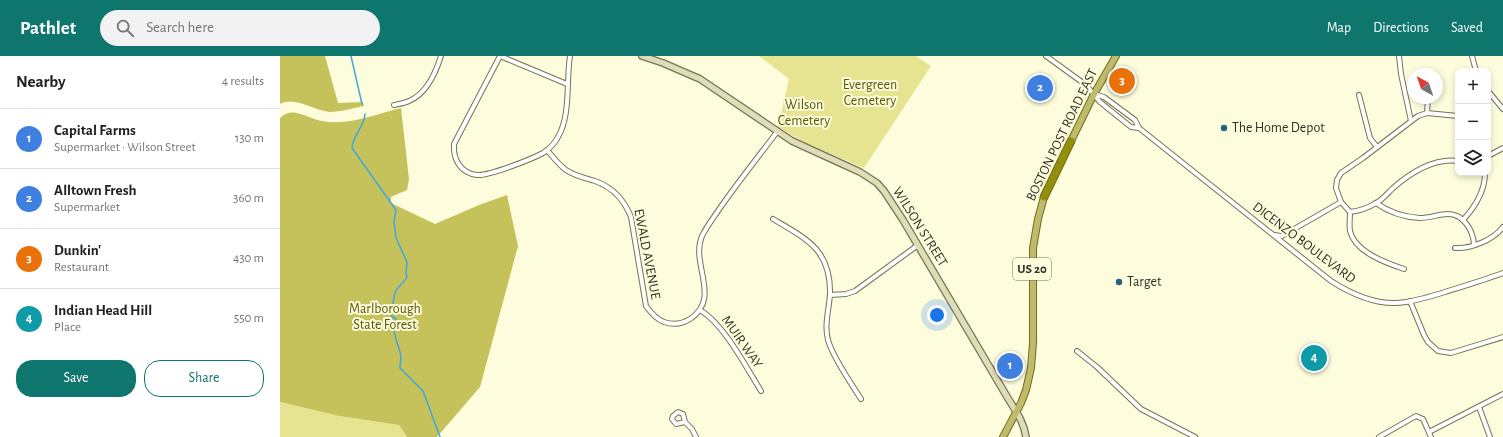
<!DOCTYPE html>
<meta charset="utf-8">
<style>
body{margin:0;font-family:"Alegreya Sans",sans-serif;background:#f2f2f2;color:#202124}
.controls{position:absolute;right:12px;top:12px;display:grid;overflow:hidden;border-radius:8px;box-shadow:0 2px 6px #0003}
.controls button{width:36px;height:36px;display:grid;place-items:center;padding:0;border:0;border-bottom:1px solid #e0e0e0;background:#fff;color:#202124;font:20px sans-serif}
.compass{position:absolute;left:1127px;top:12px;width:36px;height:36px;border-radius:50%;background:#fff;box-shadow:0 2px 6px #0003;rotate:320deg}
.you{position:absolute;left:657px;top:259px;width:14px;height:14px;margin:-10px;border:3px solid #fff;border-radius:50%;background:#1a73e8;box-shadow:0 0 0 6px #1a73e833}
.badge{display:grid;place-items:center;width:26px;height:26px;border-radius:50%;background:#0f766e;color:#fff;font-size:13px;font-weight:700}
.pin{position:absolute;translate:-50% -50%;border:2px solid #fff;box-shadow:0 1px 4px #0006}
.list{margin:0;padding:0;list-style:none}
h2{display:flex;justify-content:space-between;align-items:center;height:52px;margin:0;padding:0 16px;font-size:17px}
h2 small{font-size:13px;font-weight:400;color:#757577}
.list li{display:grid;grid-template-columns:26px 1fr auto;gap:12px;align-items:center;box-sizing:border-box;height:60px;padding:0 16px;border-top:1px solid #e0e0e0}
.list b{display:block;font-size:15px;white-space:nowrap}
.list p{margin:0;font-size:13px;white-space:nowrap;color:#757577}
.list em{font-size:13px;font-style:normal;color:#757577}
.actions{display:flex;gap:8px;padding:12px 16px}
.actions a{flex:1;padding:9px 0;border:1px solid #0f766e;border-radius:16px;text-align:center;font-size:14px;color:#0f766e}
.actions .main{background:#0f766e;color:#fff}
.icon{flex:none;width:22px;height:22px;fill:none;stroke:currentColor;stroke-width:2;stroke-linecap:round;stroke-linejoin:round}
.map{position:relative;flex:none;width:1223px;height:381px;overflow:hidden}
header{display:flex;align-items:center;gap:24px;box-sizing:border-box;height:56px;padding:0 20px;background:#0f766e;color:#fff}
header strong{font-size:19px}
nav{display:flex;gap:22px;margin-inline-start:auto;font-size:14px}
.search{width:280px;height:36px;background:#f2f2f2;display:flex;align-items:center;gap:10px;box-sizing:border-box;padding:0 14px;border-radius:22px;color:#757577;font-size:15px}
main{display:flex}
aside{flex:1;background:#fff}
.map>svg:first-child{display:block}
.green{fill:#e6e491}
.forest{fill:#c6c25b}
.lines{fill:none;stroke-linecap:round;stroke-linejoin:round}
.stream{stroke:#41a6e0;stroke-width:1.5}
.street-casing{stroke:#747357;stroke-width:6}
.secondary-casing{stroke:#747357;stroke-width:8}
.primary-casing{stroke:#716e16;stroke-width:8}
.highway-casing{stroke:#716e16;stroke-width:9}
.street{stroke:#fff;stroke-width:4}
.secondary{stroke:#dfddb6;stroke-width:5.5}
.primary{stroke:#bebb6e;stroke-width:6}
.highway{stroke:#938e0d;stroke-width:7}
.poi-dot{fill:#2e5e7d;stroke:#fdfddd;stroke-width:1.5}
.labels{text-anchor:middle;dominant-baseline:central;stroke-width:4;stroke-linejoin:round;paint-order:stroke}
.shield{fill:#fdfddd;stroke:#6f6f5d;stroke-width:1}
.shield-label{font-size:13px;font-weight:bold;fill:#323226}
.park-label{font-size:14px;fill:#5b5704;stroke:#fdfddd}
.poi-label{font-size:14px;fill:#323226;stroke:#fdfddd;text-anchor:start}
.street-label{font-size:14px;fill:#323226;stroke:#fdfddd}
</style>
<header>
<strong>Pathlet</strong>
<div class="search"><svg class="icon" aria-label="search" viewBox="0 0 24 24"><circle cx="10" cy="10" r="6"/><path d="M15 15l6 6"/></svg>Search here</div>
<nav><a>Map</a><a>Directions</a><a>Saved</a></nav>
</header>
<main>
<aside>
<h2>Nearby<small>4 results</small></h2>
<ul class="list">
<li><span class="badge" style="background:#3f7fe0">1</span><div><b>Capital Farms</b><p>Supermarket · Wilson Street</p></div><em>130 m</em></li>
<li><span class="badge" style="background:#3f7fe0">2</span><div><b>Alltown Fresh</b><p>Supermarket</p></div><em>360 m</em></li>
<li><span class="badge" style="background:#e8710a">3</span><div><b>Dunkin'</b><p>Restaurant</p></div><em>430 m</em></li>
<li><span class="badge" style="background:#0f9aa8">4</span><div><b>Indian Head Hill</b><p>Place</p></div><em>550 m</em></li>
</ul>
<div class="actions"><a class="main">Save</a><a>Share</a></div>
</aside>
<div class="map">
<svg width="1223" height="381" viewBox="0 0 1223 381">
<rect width="100%" height="100%" fill="#fdfddd"/>
<!-- green -->
<g class="green">
<polygon points="479,0 636,0 651,10 584,112 525,87 498,71 509,23"/>
<polygon points="998,159 1004,164 999,171 992,166"/>
<polygon points="0,346 59,360 119,369 127,381 0,381"/>
</g>
<!-- forest -->
<g class="forest">
<path d="M0,0H45L58,47L83,46L84,50C73,52 61,56 49,56C33,54 15,40 0,48Z"/>
<path d="M121,52L129,123L127,134L111,141V147L155,168L199,149L227,139L238,190L200,331L157,381H127L119,369L59,360L0,346V62C12,49 28,63 42,65C69,70 96,58 121,52Z"/>
</g>
<g class="lines">
<!-- stream -->
<g class="stream">
<polyline points="71,0 82,48"/>
<path d="M85,58C84,72 73,78 72,92L116,154L114,165L116,182L127,206L126,217L127,221C124,227 118,230 115,237C113,243 113,253 111,260L116,263C111,274 117,285 120,296C122,300 120,307 120,312L143,335L160,381"/>
</g>
<!-- street casing -->
<g class="street-casing">
<g id="street">
<path d="M220,0L174,88C173,103 180,117 197,119C209,120 252,103 263,97C269,93 275,87 278,81C291,59 286,25 290,0"/>
<polyline points="220,0 287,28"/>
<polyline points="766,0 806,29 820,46 851,71 859,72"/>
<polyline points="1119,0 1121,18 1131,65"/>
<polyline points="1192,0 1196,15"/>
<polyline points="1208,35 1223,53"/>
<path d="M814,38L824,41L855,64L859,72L1051,225C1073,239 1099,251 1126,246C1139,244 1152,240 1165,236C1184,230 1204,224 1223,217"/>
<polyline points="1079,39 1090,82 1097,91"/>
<path d="M114,49C119,48 125,47 129,45C146,38 156,16 161,0"/>
<polyline points="1147,57 1148,42"/>
<path d="M267,94C273,101 279,109 286,114C295,120 305,122 315,125C334,132 344,144 351,161L366,250C371,257 376,263 384,266C393,269 402,268 410,263C442,242 410,208 422,180C427,170 434,161 440,152C458,126 478,101 497,76"/>
<polyline points="1208,100 1223,92"/>
<path d="M1061,146L1070,156C1079,155 1088,152 1096,147C1102,144 1107,138 1112,133C1130,117 1154,102 1178,105"/>
<path d="M1096,147C1110,157 1123,161 1140,162C1150,162 1159,158 1168,158C1184,158 1193,175 1194,188"/>
<path d="M1070,156C1070,162 1069,169 1070,175C1075,196 1106,207 1124,213"/>
<path d="M493,163C527,183 551,194 550,238C549,254 544,269 548,284C553,302 571,327 581,343"/>
<path d="M1183,164C1195,151 1205,135 1205,117"/>
<polyline points="994,179 1002,180 1061,146 1056,132 1057,124 1061,117 1083,102 1138,60 1147,57 1178,60"/>
<path d="M1175,192C1191,193 1213,184 1223,171"/>
<polyline points="550,239 566,238 575,235 638,189"/>
<polyline points="1130,245 1144,279 1148,286 1158,295 1171,297 1223,281"/>
<path d="M420,254C444,268 466,311 481,335"/>
<polyline points="797,295 817,311 861,353 915,381"/>
<polyline points="1199,351 1210,381"/>
<polyline points="405,366 396,368 392,363 393,360 398,356 403,358 405,366 412,373 416,381"/>
<polyline points="1149,376 1223,338"/>
<polyline points="1099,381 1136,360 1143,363 1151,381"/>
</g>
</g>
<!-- secondary casing -->
<g class="secondary-casing">
<path id="secondary" d="M362,0L383,7L420,23L512,85L580,116L597,127L604,135L623,164L726,339C734,353 744,365 746,381"/>
</g>
<!-- primary casing -->
<g class="primary-casing">
<g id="primary">
<polyline points="791,85 814,38 836,0"/>
<polyline points="723,381 741,347 746,334 751,312 753,287 753,192 758,163 764,141"/>
</g>
</g>
<!-- highway casing -->
<g class="highway-casing">
<polyline id="highway" points="764,141 791,85"/>
</g>
<!-- street -->
<use href="#street" class="street"/>
<!-- secondary -->
<use href="#secondary" class="secondary"/>
<!-- primary -->
<use href="#primary" class="primary"/>
<!-- highway -->
<use href="#highway" class="highway"/>
</g>
<!-- markers -->
<g class="poi-dot">
<circle cx="944" cy="72" r="4"/>
<circle cx="839" cy="226" r="4"/>
</g>
<g class="labels">
<!-- shield labels -->
<rect class="shield" x="733" y="202" width="38" height="22" rx="3"/>
<g class="shield-label">
<text x="752" y="213">US 20</text>
</g>
<!-- park labels -->
<g class="park-label">
<text x="590" y="29">Evergreen<tspan x="590" dy="16">Cemetery</tspan></text>
<text x="524" y="49">Wilson<tspan x="524" dy="16">Cemetery</tspan></text>
<text x="105" y="253">Marlborough<tspan x="105" dy="16">State Forest</tspan></text>
</g>
<!-- poi labels -->
<g class="poi-label">
<text x="952" y="72">The Home Depot</text>
<text x="847" y="226">Target</text>
</g>
<!-- street labels -->
<g class="street-label">
<text transform="translate(782 79) rotate(-64)">BOSTON POST ROAD EAST</text>
<text transform="translate(640 171) rotate(58)">WILSON STREET</text>
<text transform="translate(1024 187) rotate(37)">DICENZO BOULEVARD</text>
<text transform="translate(367 198) rotate(79)">EWALD AVENUE</text>
<text transform="translate(462 286) rotate(55)">MUIR WAY</text>
</g>
</g>
</svg>
<div class="controls">
<button>+</button>
<button>−</button>
<button><svg class="icon" aria-label="layers" viewBox="0 0 24 24"><path d="M12 4l9 5-9 5-9-5zM3 14l9 5 9-5"/></svg></button>
</div>
<svg class="compass" viewBox="-18 -18 36 36"><path d="M0-13l5 13h-10z" fill="#e53935"/><path d="M0 13l5-13h-10z" fill="#757577"/></svg>
<div class="you"></div>
<div class="pin badge" style="left:730px;top:310px;background:#3f7fe0">1</div>
<div class="pin badge" style="left:760px;top:32px;background:#3f7fe0">2</div>
<div class="pin badge" style="left:842px;top:25px;background:#e8710a">3</div>
<div class="pin badge" style="left:1034px;top:302px;background:#0f9aa8">4</div>
</div>
</main>
